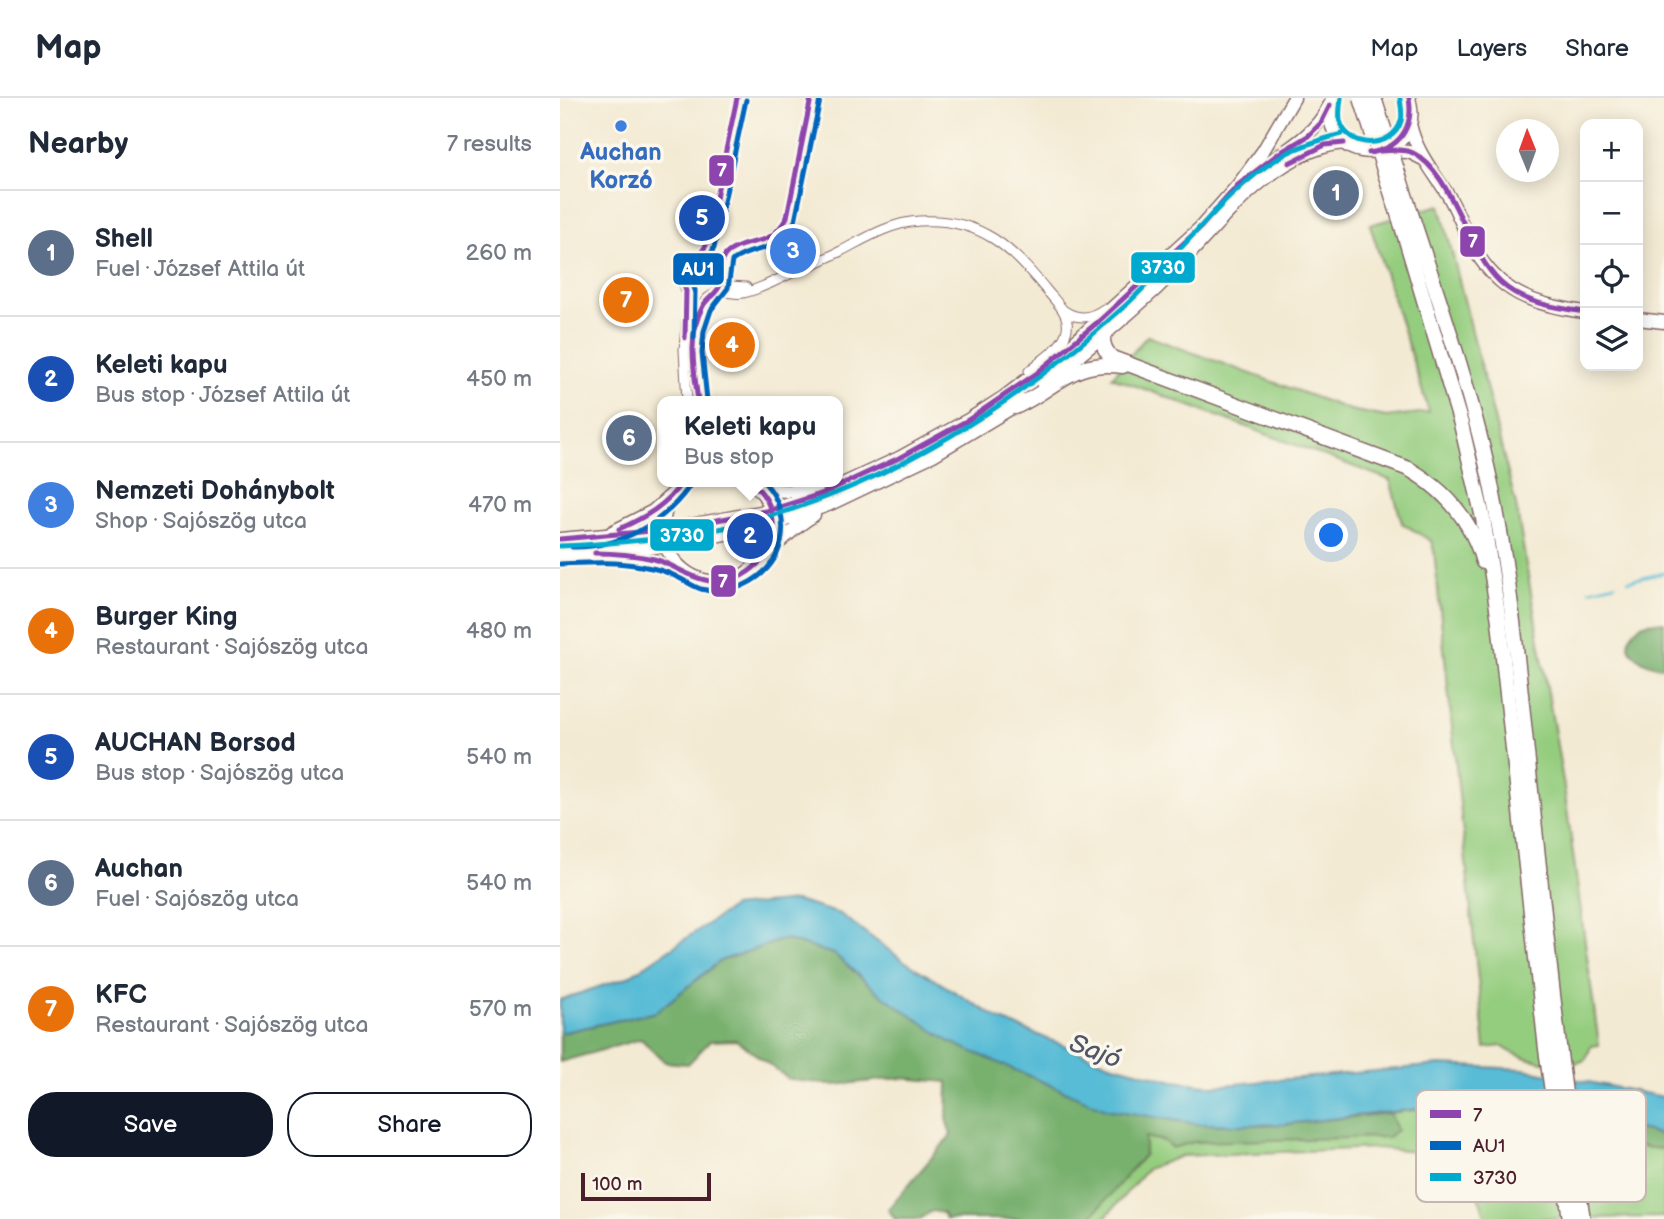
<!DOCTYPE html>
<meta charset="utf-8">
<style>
body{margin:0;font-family:"Balsamiq Sans",sans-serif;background:#f6f6f7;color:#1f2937}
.controls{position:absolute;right:21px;top:21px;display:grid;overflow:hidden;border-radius:14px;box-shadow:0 4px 18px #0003}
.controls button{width:63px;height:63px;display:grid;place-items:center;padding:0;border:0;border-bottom:2px solid #e0e1e3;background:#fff;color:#1f2937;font:35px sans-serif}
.compass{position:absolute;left:936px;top:21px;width:63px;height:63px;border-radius:50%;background:#fff;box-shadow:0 4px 18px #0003;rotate:359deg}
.scale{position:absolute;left:21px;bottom:18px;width:130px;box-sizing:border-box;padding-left:7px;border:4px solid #4a1f2b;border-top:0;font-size:19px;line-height:24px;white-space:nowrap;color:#4a1f2b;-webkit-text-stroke:5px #fbf7ec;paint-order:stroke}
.you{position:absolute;left:772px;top:438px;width:24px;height:24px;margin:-18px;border:5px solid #fff;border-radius:50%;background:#1a73e8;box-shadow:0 0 0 10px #1a73e833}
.badge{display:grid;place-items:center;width:46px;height:46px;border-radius:50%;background:#111827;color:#fff;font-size:23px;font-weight:700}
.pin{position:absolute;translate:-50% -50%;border:4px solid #fff;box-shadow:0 2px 7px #0006}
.popup{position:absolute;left:97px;top:298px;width:186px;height:91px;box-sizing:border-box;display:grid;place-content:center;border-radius:14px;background:#fff;filter:drop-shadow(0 2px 5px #0005);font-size:23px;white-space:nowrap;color:#747a83}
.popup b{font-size:26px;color:#1f2937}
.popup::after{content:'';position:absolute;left:50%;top:100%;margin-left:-14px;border:14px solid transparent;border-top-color:#fff}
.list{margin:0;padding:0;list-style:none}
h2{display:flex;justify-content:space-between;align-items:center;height:91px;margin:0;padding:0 28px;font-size:30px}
h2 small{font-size:23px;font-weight:400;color:#747a83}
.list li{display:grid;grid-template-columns:46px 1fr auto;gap:21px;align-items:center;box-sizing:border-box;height:126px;padding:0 28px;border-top:2px solid #e0e1e3}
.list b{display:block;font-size:26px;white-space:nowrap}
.list p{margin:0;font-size:23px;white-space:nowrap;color:#747a83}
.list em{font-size:23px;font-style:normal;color:#747a83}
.actions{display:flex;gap:14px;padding:21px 28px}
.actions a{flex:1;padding:16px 0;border:2px solid #111827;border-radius:28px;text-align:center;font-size:24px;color:#111827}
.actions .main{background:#111827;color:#fff}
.icon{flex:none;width:38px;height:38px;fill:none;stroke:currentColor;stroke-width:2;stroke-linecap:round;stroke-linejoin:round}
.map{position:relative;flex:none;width:1104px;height:1121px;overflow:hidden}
header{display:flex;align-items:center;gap:42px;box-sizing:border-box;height:98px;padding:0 35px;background:#fff;border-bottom:2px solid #e0e1e3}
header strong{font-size:33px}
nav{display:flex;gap:38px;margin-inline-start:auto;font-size:24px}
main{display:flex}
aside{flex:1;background:#fff}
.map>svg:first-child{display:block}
.green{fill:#95cd7f;stroke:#707655;stroke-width:2}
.forest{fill:#78b06e;stroke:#61684c;stroke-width:2}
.water{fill:#58bcd6;stroke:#516e80;stroke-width:2}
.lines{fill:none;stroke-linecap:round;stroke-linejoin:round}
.stream{stroke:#58bcd6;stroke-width:2.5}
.minor-casing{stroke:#856666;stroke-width:11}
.major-casing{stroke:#856666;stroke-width:15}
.highway-casing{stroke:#856666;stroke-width:17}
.minor{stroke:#fff;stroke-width:9}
.major{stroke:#fff;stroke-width:12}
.highway{stroke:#fff;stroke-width:14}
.highway-bridge-casing{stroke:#856666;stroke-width:17;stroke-linecap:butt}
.highway-bridge{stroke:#fff;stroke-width:14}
.bus-1-casing{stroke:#fbf7ec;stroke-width:10}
.bus-2-casing{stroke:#fbf7ec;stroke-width:10}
.bus-3-casing{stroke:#fbf7ec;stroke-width:10}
.bus-1{stroke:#8e44ad;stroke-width:5}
.bus-2{stroke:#0065bd;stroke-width:5}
.bus-3{stroke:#00a9ce;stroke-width:5}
.shop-dot{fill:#3f7fe0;stroke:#fbf7ec;stroke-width:2.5}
.labels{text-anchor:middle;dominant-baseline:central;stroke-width:7;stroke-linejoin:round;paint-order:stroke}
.shop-label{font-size:24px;font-weight:bold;fill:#366cbe;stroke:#fbf7ec}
.water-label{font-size:26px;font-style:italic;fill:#4f5667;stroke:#fbf7ec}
.key{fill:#fbf7ec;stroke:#c6b6b2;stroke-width:2}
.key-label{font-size:19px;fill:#4a1f2b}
.line-badge{stroke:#fbf7ec;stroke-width:2.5}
.badge-label{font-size:19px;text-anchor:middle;font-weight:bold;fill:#fff}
</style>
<header>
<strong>Map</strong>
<nav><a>Map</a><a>Layers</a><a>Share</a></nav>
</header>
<main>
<aside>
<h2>Nearby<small>7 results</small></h2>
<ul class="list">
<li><span class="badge" style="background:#5c6f8a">1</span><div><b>Shell</b><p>Fuel · József Attila út</p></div><em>260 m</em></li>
<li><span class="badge" style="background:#1a4fb4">2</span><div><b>Keleti kapu</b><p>Bus stop · József Attila út</p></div><em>450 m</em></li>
<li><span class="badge" style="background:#3f7fe0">3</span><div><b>Nemzeti Dohánybolt</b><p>Shop · Sajószög utca</p></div><em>470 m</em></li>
<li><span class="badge" style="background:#e8710a">4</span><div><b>Burger King</b><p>Restaurant · Sajószög utca</p></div><em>480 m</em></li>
<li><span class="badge" style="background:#1a4fb4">5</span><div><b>AUCHAN Borsod</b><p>Bus stop · Sajószög utca</p></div><em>540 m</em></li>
<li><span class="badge" style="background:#5c6f8a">6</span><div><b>Auchan</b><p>Fuel · Sajószög utca</p></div><em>540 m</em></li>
<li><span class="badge" style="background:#e8710a">7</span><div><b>KFC</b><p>Restaurant · Sajószög utca</p></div><em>570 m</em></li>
</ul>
<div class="actions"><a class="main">Save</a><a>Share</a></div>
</aside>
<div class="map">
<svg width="1104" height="1121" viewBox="0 0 1104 1121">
<rect width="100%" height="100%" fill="#fbf7ec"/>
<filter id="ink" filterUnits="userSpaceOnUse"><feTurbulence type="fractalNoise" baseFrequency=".0143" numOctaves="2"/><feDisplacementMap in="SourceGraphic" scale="14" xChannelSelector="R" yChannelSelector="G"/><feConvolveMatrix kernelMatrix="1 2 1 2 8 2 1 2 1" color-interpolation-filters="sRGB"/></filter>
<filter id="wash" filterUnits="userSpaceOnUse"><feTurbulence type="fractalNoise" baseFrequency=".00686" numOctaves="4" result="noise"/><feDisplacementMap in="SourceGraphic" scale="28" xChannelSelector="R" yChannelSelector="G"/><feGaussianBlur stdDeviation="1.57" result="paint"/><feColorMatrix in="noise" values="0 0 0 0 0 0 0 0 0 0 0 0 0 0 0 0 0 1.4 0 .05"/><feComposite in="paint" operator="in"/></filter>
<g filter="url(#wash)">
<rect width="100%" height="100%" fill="#f3ead3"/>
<!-- green -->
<g class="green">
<path d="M880,107L956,407L1004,689L1039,947L1031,948L1026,961C1009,973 957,961 942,948L925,950L874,453L871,443L842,425L830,382L552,279L587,238L790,312L826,319L869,314L810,127Z"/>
<path d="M901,1006H934L1021,1021L1022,1031C1049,1038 1076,1050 1104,1051V1119L926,1121L920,1102L885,1057L817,1050L621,1058L587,1071L544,1121H529L585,1056L584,1039L604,1043L612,1050L634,1044L837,1032L830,1015Z"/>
</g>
<!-- forest -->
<g class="forest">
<path d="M1104,524V569C1089,569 1056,552 1073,535C1073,534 1080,527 1081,527C1087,524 1098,524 1104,524Z"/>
<polygon points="224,841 274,856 319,895 546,1011 637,1026 680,1027 726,1026 830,1015 837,1032 828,1039 634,1044 612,1050 604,1043 585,1039 585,1056 529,1121 386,1121 383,1115 372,1113 359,1121 335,1121 328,1111 391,1037 387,1024 388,984 341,980 274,987 229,981 176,942 150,943 128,966 105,964 81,941 0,964 0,935 96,914 160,863"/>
<path d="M1021,1021L1088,1033L1104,1038V1051C1075,1050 1049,1038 1021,1031Z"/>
</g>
<!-- water -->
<polygon class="water" points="236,803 280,816 341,861 441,922 550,966 613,983 654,988 880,967 963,971 1104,999 1104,1038 1088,1033 934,1006 901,1006 726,1026 680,1027 637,1026 546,1011 390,944 319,895 274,856 224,841 160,863 96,914 0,935 0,902 68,879 173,809"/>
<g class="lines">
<!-- stream -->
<g class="stream">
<polyline points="1068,483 1104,475"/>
<polyline points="1029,492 1055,486"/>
</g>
</g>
</g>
<g filter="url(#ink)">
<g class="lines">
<!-- minor casing -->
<g class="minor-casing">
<g id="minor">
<polyline points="161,182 170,188 186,189"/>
<path d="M503,212C517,222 530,221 544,211"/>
<path d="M127,303L124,252L127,213L126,193L121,180C126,161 141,157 157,167L161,182L156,195"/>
<path d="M138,303C135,279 124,205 157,195C165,192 175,197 183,195C199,192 217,182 232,175C249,168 265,161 281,153C306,140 330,125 359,123C421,119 452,150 488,194C498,206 512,218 506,235C501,251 481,262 469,273"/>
</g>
</g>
<!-- major casing -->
<g class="major-casing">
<g id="major">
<path d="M772,0C754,74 869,69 849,0"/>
<path d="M850,26C856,54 873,73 888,97C897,112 903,130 911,145C937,195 973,207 1025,214"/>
<polyline points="824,53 849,54 863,61"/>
<path d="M690,78C718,56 753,41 769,8"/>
<polyline points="1078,221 1104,224"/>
<path d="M483,287C522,256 560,224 597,190C650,140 706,53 784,45"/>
<path d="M190,384C213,399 219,428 208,452"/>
<path d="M197,388C218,394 236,395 258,389"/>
<path d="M113,396C103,414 99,434 108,453C116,467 128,478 144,482C178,491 195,468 216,448C228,436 240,426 254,417"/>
<polyline points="52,434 93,413 126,384"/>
<polyline points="0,441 103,432 211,412 261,396 339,360 408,322 444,299 507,251 640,130 678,87 703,53 734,0"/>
<polyline points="0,457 106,448 214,426 268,407 373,357 463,303"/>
<polyline points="68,457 118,470"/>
</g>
</g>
<!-- highway casing -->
<g class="highway-casing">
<g id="highway">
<path d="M853,122C884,217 918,313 936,412C952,495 959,580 968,664C984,816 999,969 1023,1121"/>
<polyline points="841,125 901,326 923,420 939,523 986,951 1010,1121"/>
<path d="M562,203C549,220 532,241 552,260L849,371C885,392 912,423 923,464"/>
<path d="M455,309C498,290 510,261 563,268"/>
</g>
</g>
<!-- minor -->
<use href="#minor" class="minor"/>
<!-- major -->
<use href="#major" class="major"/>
<!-- highway -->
<use href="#highway" class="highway"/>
<!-- highway-bridge casing -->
<g class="highway-bridge-casing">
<g id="highway-bridge">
<polyline points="801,0 841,125"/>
<polyline points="814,0 853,122"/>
</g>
</g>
<!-- highway-bridge -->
<use href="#highway-bridge" class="highway-bridge"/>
<!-- bus-1 casing -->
<g class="bus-1-casing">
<g id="bus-1">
<path d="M821,53C831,53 844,50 853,55C892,74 906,152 940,184C962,205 996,210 1025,214"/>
<path d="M809,55C839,51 854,30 849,0"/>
<polyline points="729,65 765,47 784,45"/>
<path d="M125,240L126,193L121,180C126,166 140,160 146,147L177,0"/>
<path d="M138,303C134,273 127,236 143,208C147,200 157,196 160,187C164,175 156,162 170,153C195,137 209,152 227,119L251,0"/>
<path d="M59,431C84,420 107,407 122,384"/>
<polyline points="0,441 103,432 211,412 261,396 339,360 408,322 477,275 539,223 640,130 678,87 718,56 748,38 761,25 770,7"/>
<path d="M35,455C55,455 75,457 94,461C112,466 127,478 145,482C180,491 215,461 213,425C212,408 204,394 190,384"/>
</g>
</g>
<!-- bus-2 casing -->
<g class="bus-2-casing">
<g id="bus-2">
<polyline points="134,240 135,192 130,180 148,161 154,150 186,2"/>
<path d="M147,302L142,255L144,233L151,212L168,190L172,163C199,144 215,160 235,123L260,2"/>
<path d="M12,449C58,450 102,427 129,389"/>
<path d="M0,466C27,465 54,463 81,468C93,470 107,473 117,479C126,483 132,488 141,491C175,500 213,478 221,444C226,422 219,400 204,384"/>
</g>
</g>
<!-- bus-3 casing -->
<g class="bus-3-casing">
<g id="bus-3">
<path d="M781,0C780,7 779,17 780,23C788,52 833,51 841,23C843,17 841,8 840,1"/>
<path d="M0,448C63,445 127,440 189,424C328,388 460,304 566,207C617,160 667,88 727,55C745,46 763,41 782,36"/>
</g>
</g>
<!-- bus-1 -->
<use href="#bus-1" class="bus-1"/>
<!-- bus-2 -->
<use href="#bus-2" class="bus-2"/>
<!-- bus-3 -->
<use href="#bus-3" class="bus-3"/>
</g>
</g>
<!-- markers -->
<circle class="shop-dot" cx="61" cy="28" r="7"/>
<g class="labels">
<!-- shop labels -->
<g class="shop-label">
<text x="61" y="54">Auchan<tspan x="61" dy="28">Korzó</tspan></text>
</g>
<!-- water labels -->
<g class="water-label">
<text transform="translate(535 954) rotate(21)">Sajó</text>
</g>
</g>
<!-- legend -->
<rect x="856" y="992" width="230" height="112" rx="10" class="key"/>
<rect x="870" y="1012" width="31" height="8" fill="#8e44ad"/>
<rect x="870" y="1043" width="31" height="9" fill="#0065bd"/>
<rect x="870" y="1075" width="31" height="8" fill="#00a9ce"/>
<g class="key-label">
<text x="913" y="1023">7</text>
<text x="913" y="1054">AU1</text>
<text x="913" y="1086">3730</text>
</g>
<g class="line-badge">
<rect x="148" y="56" width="27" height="33" rx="7" fill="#8e44ad"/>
<rect x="899" y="127" width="27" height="33" rx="7" fill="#8e44ad"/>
<rect x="570" y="153" width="66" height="33" rx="7" fill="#00a9ce"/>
<rect x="112" y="154" width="53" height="34" rx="7" fill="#0065bd"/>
<rect x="89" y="420" width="66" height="34" rx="7" fill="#00a9ce"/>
<rect x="150" y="466" width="27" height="34" rx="7" fill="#8e44ad"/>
</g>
<g class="badge-label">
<text x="162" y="79">7</text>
<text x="913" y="150">7</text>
<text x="603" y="176">3730</text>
<text x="138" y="178">AU1</text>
<text x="122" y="444">3730</text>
<text x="163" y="490">7</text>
</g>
</svg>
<div class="controls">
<button>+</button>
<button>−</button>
<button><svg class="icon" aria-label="locate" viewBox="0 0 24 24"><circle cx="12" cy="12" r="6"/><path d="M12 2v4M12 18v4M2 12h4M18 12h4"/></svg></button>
<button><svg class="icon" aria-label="layers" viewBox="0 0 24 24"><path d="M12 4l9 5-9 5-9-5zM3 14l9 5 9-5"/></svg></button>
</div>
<svg class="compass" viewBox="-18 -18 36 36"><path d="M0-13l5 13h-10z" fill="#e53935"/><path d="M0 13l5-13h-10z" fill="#747a83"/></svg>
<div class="scale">100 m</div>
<div class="you"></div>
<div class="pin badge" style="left:776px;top:95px;background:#5c6f8a">1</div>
<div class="pin badge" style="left:190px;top:438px;background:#1a4fb4">2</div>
<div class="popup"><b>Keleti kapu</b>Bus stop</div>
<div class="pin badge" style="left:233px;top:153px;background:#3f7fe0">3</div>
<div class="pin badge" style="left:172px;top:247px;background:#e8710a">4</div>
<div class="pin badge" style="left:142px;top:120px;background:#1a4fb4">5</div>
<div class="pin badge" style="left:69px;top:340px;background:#5c6f8a">6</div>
<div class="pin badge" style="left:66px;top:202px;background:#e8710a">7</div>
</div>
</main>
